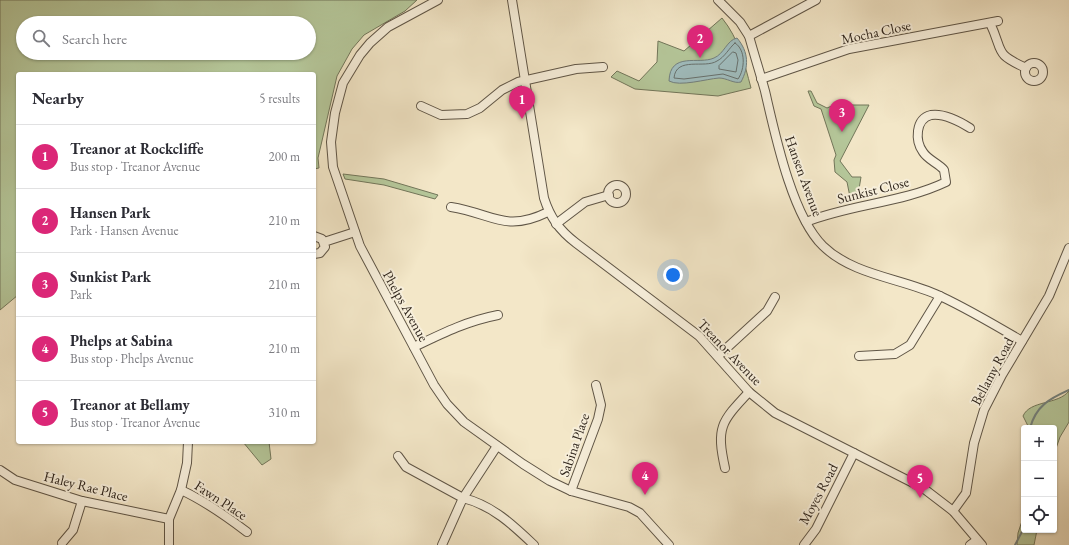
<!DOCTYPE html>
<meta charset="utf-8">
<style>
body{margin:0;font-family:"EB Garamond",serif;background:#f2f2f3;color:#2b2b33}
.controls{position:absolute;right:12px;bottom:12px;display:grid;overflow:hidden;border-radius:4px;box-shadow:0 1px 3px #0004}
.controls button{width:36px;height:36px;display:grid;place-items:center;padding:0;border:0;border-bottom:1px solid #e1e1e2;background:#fff;color:#2b2b33;font:20px sans-serif}
.you{position:absolute;left:673px;top:275px;width:14px;height:14px;margin:-10px;border:3px solid #fff;border-radius:50%;background:#1a73e8;box-shadow:0 0 0 6px #1a73e833}
.badge{display:grid;place-items:center;width:26px;height:26px;border-radius:50%;background:#db2777;color:#fff;font-size:13px;font-weight:700}
.pin{position:absolute;translate:-50% -33px;filter:drop-shadow(0 1px 2px #0008)}
.pin::after{content:'';position:absolute;top:21px;width:14px;height:12px;background:inherit;clip-path:polygon(0 0,100% 0,50% 100%)}
.list{margin:0;padding:0;list-style:none}
h2{display:flex;justify-content:space-between;align-items:center;height:52px;margin:0;padding:0 16px;font-size:17px}
h2 small{font-size:13px;font-weight:400;color:#7c7c81}
.list li{display:grid;grid-template-columns:26px 1fr auto;gap:12px;align-items:center;box-sizing:border-box;height:64px;padding:0 16px;border-top:1px solid #e1e1e2}
.list b{display:block;font-size:15px;white-space:nowrap}
.list p{margin:0;font-size:13px;white-space:nowrap;color:#7c7c81}
.list em{font-size:13px;font-style:normal;color:#7c7c81}
.icon{flex:none;width:22px;height:22px;fill:none;stroke:currentColor;stroke-width:2;stroke-linecap:round;stroke-linejoin:round}
.map{position:relative;flex:none;width:1069px;height:545px;overflow:hidden}
.search{position:absolute;background:#fff;box-shadow:0 1px 3px #0004;left:16px;top:16px;width:300px;height:44px;display:flex;align-items:center;gap:10px;box-sizing:border-box;padding:0 14px;border-radius:22px;color:#7c7c81;font-size:15px}
.panel{position:absolute;background:#fff;box-shadow:0 1px 3px #0004;left:16px;top:72px;width:300px;height:372px;border-radius:4px}
.map>svg:first-child{display:block}
.green{fill:#b5c79a;stroke:#72765a;fill-rule:evenodd}
.water{fill:#a0bec0;stroke:#72807e}
.lines{fill:none;stroke-linecap:round;stroke-linejoin:round}
.shore{stroke:#67716e;stroke-width:1}
.stream{stroke:#72807e;stroke-width:2}
.minor-casing{stroke:#5f5546;stroke-width:10}
.minor{stroke:#f7efdb;stroke-width:8}
.labels{text-anchor:middle;dominant-baseline:central;stroke-width:4;stroke-linejoin:round;paint-order:stroke}
.street-label{font-size:14px;fill:#2e241b;stroke:#f7efdb}
</style>
<div class="map">
<svg width="1069" height="545" viewBox="0 0 1069 545">
<rect width="100%" height="100%" fill="#f3e7c8"/>
<filter id="stains"><feTurbulence type="fractalNoise" baseFrequency=".005" numOctaves="4"/><feColorMatrix values="0 0 0 0 .2 0 0 0 0 .09 0 0 0 0 .02 0 0 0 .5 -.17"/></filter>
<radialGradient id="worn" r=".72"><stop offset=".6" stop-color="#630" stop-opacity="0"/><stop offset="1" stop-color="#630" stop-opacity=".3"/></radialGradient>
<!-- green -->
<g class="green">
<path d="M0,0H417L405,11L364,35L352,49L337,76L318,158L319,168L314,169V74H18V295L0,310ZM23,23H309V53H23Z"/>
<path d="M722,18C739,39 744,62 751,88L718,96L635,89L611,77L617,71L639,81L657,62L658,41L684,51Z"/>
<polygon points="808,91 811,91 817,103 827,108 834,105 869,105 840,161 852,177 861,177 858,195 850,197 847,182 835,172 834,160 836,155 821,109 814,106"/>
<polygon points="343,174 384,179 438,195 435,199 384,185 345,179"/>
<path d="M1069,391V422L1060,437L1054,454V428H1029L1023,416C1030,400 1058,405 1069,391Z"/>
<polygon points="243,442 269,442 271,459 262,465"/>
<polygon points="1024,515 1024,530 1037,530 1034,545 1017,545 1018,533"/>
</g>
<!-- water -->
<path class="water" d="M737,38C749,52 749,67 741,82C734,84 727,78 719,78C706,79 680,87 669,81C670,51 699,65 714,58C724,54 727,40 737,38Z"/>
<g class="lines">
<!-- shore -->
<g class="shore">
<path d="M735,43C746,50 745,69 738,79L723,74L684,79L674,78C676,56 705,69 717,61C725,57 729,48 735,43Z"/>
<polygon points="733,52 736,53 738,60 736,72 719,69 719,66"/>
</g>
<!-- stream -->
<g class="stream">
<path d="M1030,428C1036,406 1049,399 1069,390"/>
<polyline points="1015,545 1024,528"/>
</g>
<!-- minor casing -->
<g class="minor-casing">
<g id="minor">
<polyline points="438,0 388,27 370,43 360,55 343,83 335,113 331,142 333,167 360,246 434,385 447,404 464,422 523,464 550,481 571,491 629,507 640,513 669,545"/>
<path d="M512,0L544,198C550,217 559,230 576,243L699,336L749,392L775,413L923,488L953,511L982,545"/>
<path d="M718,0L740,22L749,36C754,54 760,73 765,91C775,134 792,216 823,246C854,276 902,278 940,296C968,309 995,325 1022,341"/>
<path d="M990,23C1004,52 993,53 1026,68"/>
<polyline points="749,36 816,0"/>
<circle cx="1034" cy="72" r="9"/>
<polyline points="761,79 849,49 998,21"/>
<polyline points="421,106 441,115 467,114 480,108 502,90 518,82 576,69 603,67"/>
<circle cx="617" cy="194" r="9"/>
<path d="M451,207C494,214 505,233 548,212"/>
<path d="M806,222C851,204 902,203 946,182L944,170C938,163 928,160 923,152C915,141 915,119 931,115C944,113 959,121 970,128"/>
<polyline points="556,224 585,202 609,195"/>
<polyline points="314,236 322,239 325,247 320,253 314,254"/>
<polyline points="324,242 355,232"/>
<path d="M414,347C443,333 467,321 498,315"/>
<polyline points="718,356 767,311 775,297"/>
<polyline points="859,356 895,354 910,345 940,296"/>
<polyline points="398,456 406,467 463,498 497,446"/>
<path d="M725,468C716,427 721,422 749,392"/>
<polyline points="0,470 15,480 82,501 169,519"/>
<path d="M181,490C205,501 226,516 247,532"/>
<polyline points="571,491 598,419 601,405 596,385"/>
<polyline points="953,511 966,493 974,443 984,410 1002,375 1049,296 1069,248"/>
<polyline points="62,543 73,530 82,501"/>
<polyline points="169,545 169,519 181,490 187,463 188,442"/>
<path d="M442,545L463,498C492,505 513,525 534,545"/>
<polyline points="804,545 816,529 854,453"/>
<polyline points="970,545 977,540"/>
</g>
</g>
<!-- minor -->
<use href="#minor" class="minor"/>
</g>
<g class="labels">
<!-- street labels -->
<g class="street-label">
<text transform="translate(876 32) rotate(-12)">Mocha Close</text>
<text transform="translate(804 176) rotate(70)">Hansen Avenue</text>
<text transform="translate(873 190) rotate(-14)">Sunkist Close</text>
<text transform="translate(406 306) rotate(61)">Phelps Avenue</text>
<text transform="translate(730 352) rotate(46)">Treanor Avenue</text>
<text transform="translate(992 371) rotate(-62)">Bellamy Road</text>
<text transform="translate(574 445) rotate(-71)">Sabina Place</text>
<text transform="translate(86 486) rotate(14)">Haley Rae Place</text>
<text transform="translate(818 494) rotate(-62)">Moyes Road</text>
<text transform="translate(221 500) rotate(33)">Fawn Place</text>
</g>
</g>
<rect width="100%" height="100%" filter="url(#stains)"/>
<rect width="100%" height="100%" fill="url(#worn)"/>
</svg>
<div class="controls">
<button>+</button>
<button>−</button>
<button><svg class="icon" aria-label="locate" viewBox="0 0 24 24"><circle cx="12" cy="12" r="6"/><path d="M12 2v4M12 18v4M2 12h4M18 12h4"/></svg></button>
</div>
<div class="you"></div>
<div class="pin badge" style="left:522px;top:119px">1</div>
<div class="pin badge" style="left:700px;top:58px">2</div>
<div class="pin badge" style="left:842px;top:132px">3</div>
<div class="pin badge" style="left:645px;top:495px">4</div>
<div class="pin badge" style="left:920px;top:498px">5</div>
<div class="search"><svg class="icon" aria-label="search" viewBox="0 0 24 24"><circle cx="10" cy="10" r="6"/><path d="M15 15l6 6"/></svg>Search here</div>
<section class="panel">
<h2>Nearby<small>5 results</small></h2>
<ul class="list">
<li><span class="badge">1</span><div><b>Treanor at Rockcliffe</b><p>Bus stop · Treanor Avenue</p></div><em>200 m</em></li>
<li><span class="badge">2</span><div><b>Hansen Park</b><p>Park · Hansen Avenue</p></div><em>210 m</em></li>
<li><span class="badge">3</span><div><b>Sunkist Park</b><p>Park</p></div><em>210 m</em></li>
<li><span class="badge">4</span><div><b>Phelps at Sabina</b><p>Bus stop · Phelps Avenue</p></div><em>210 m</em></li>
<li><span class="badge">5</span><div><b>Treanor at Bellamy</b><p>Bus stop · Treanor Avenue</p></div><em>310 m</em></li>
</ul>
</section>
</div>
